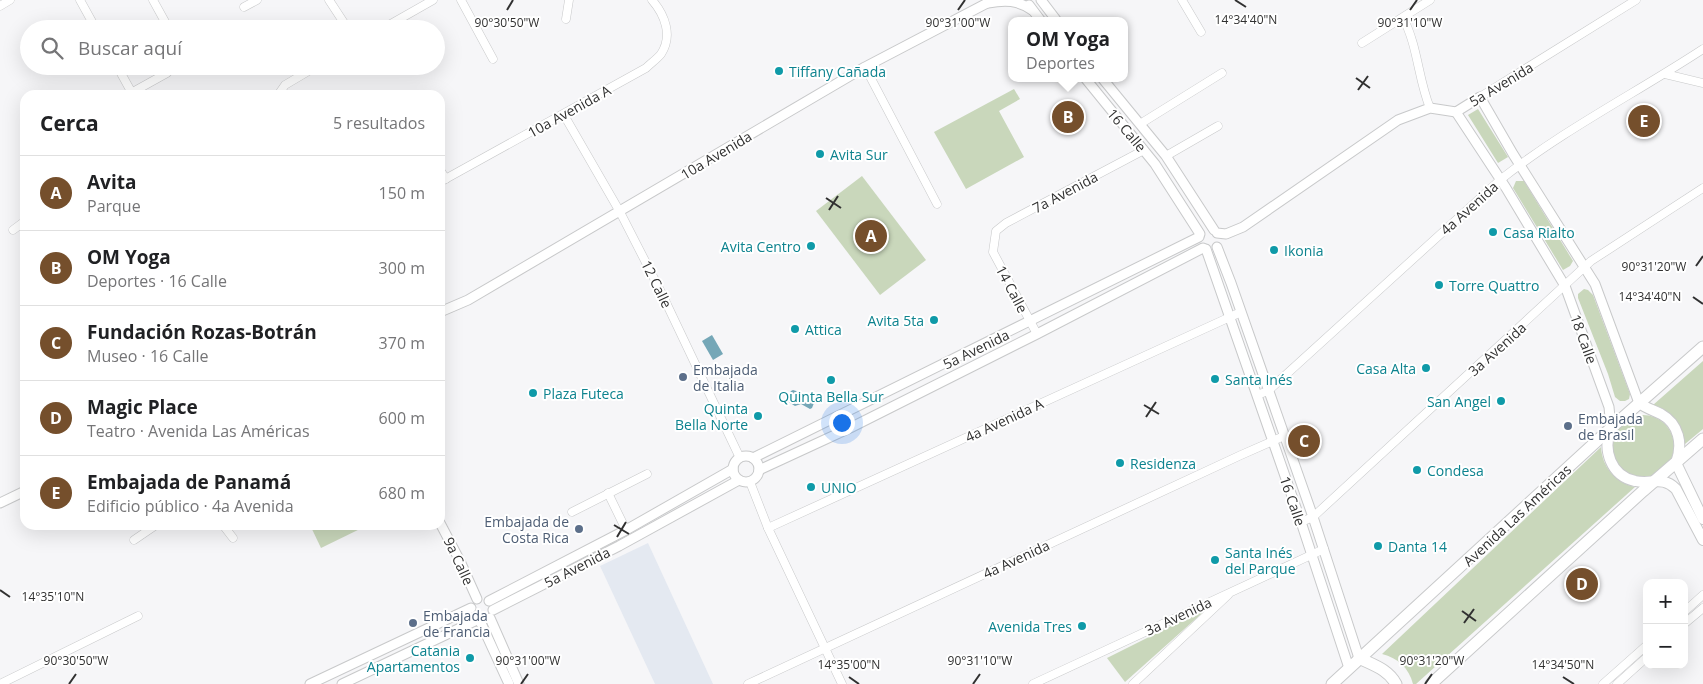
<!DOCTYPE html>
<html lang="es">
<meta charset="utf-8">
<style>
body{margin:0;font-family:"Open Sans",sans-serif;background:#f2f2f2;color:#202124}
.controls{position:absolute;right:15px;bottom:15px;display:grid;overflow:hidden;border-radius:10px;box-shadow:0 5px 20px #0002}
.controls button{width:45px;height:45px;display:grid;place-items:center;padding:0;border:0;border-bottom:1px solid #e0e0e0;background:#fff;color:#202124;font:25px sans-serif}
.you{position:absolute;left:841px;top:422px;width:18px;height:18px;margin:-12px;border:4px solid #fff;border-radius:50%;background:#1a73e8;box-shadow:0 0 0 8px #1a73e833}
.badge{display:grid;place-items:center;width:32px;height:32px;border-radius:50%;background:#754f2c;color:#fff;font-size:16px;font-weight:700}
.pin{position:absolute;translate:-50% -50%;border:2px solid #fff;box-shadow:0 1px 5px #0006}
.popup{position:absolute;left:1008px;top:17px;width:120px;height:65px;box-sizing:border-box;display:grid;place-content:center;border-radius:10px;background:#fff;filter:drop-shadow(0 1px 4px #0005);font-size:16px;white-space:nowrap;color:#757577}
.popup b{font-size:19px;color:#202124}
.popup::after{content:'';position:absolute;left:50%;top:100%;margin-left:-10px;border:10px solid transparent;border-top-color:#fff}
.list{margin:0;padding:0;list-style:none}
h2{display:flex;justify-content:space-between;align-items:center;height:65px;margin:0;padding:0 20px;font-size:21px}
h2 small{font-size:16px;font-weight:400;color:#757577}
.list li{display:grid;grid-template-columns:32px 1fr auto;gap:15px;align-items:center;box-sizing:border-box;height:75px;padding:0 20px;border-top:1px solid #e0e0e0}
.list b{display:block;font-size:19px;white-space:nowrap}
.list p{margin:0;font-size:16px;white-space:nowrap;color:#757577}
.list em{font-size:16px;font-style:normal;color:#757577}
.icon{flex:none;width:28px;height:28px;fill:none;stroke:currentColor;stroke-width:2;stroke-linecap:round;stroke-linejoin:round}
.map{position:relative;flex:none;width:1703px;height:684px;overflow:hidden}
.search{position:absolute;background:#fff;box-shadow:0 5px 20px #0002;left:20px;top:20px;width:425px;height:55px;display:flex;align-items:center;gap:12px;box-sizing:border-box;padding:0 18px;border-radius:28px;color:#757577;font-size:19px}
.panel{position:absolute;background:#fff;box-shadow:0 5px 20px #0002;left:20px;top:90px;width:425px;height:440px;border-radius:15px}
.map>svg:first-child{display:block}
.built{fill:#e4e9f1}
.green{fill:#c9d7bb}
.water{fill:#75a7b7}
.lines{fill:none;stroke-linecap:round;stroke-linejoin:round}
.minor-casing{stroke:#c8c9ca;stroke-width:9}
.tertiary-casing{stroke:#c8c9ca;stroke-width:11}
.secondary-casing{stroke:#c8c9ca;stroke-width:12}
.primary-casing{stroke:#c8c9ca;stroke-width:13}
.minor{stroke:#fff;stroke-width:8}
.tertiary{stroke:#fff;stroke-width:9}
.secondary{stroke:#fff;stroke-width:10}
.primary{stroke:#fff;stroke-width:11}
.ticks{fill:none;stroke:#313131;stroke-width:2}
.culture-dot{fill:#0f9aa8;stroke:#fff;stroke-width:2}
.service-dot{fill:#5c6f8a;stroke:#fff;stroke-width:2}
.labels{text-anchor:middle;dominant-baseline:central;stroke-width:4;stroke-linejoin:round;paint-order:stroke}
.culture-label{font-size:14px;fill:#0d838f;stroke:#fff;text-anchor:start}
.street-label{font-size:14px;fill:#313131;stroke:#fff}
.service-label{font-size:14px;fill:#4e5e75;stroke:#fff;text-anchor:start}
.ticks-label{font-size:12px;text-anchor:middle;fill:#313131;stroke:#fff;stroke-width:4;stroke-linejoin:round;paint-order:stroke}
</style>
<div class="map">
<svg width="1703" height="684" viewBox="0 0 1703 684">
<rect width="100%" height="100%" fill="#f6f6f8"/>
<!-- built -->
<polygon class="built" points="648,543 713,684 655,684 600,566"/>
<!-- green -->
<g class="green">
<polygon points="1014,89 1020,99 999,111 1024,157 966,189 934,132"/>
<polygon points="1478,109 1508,157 1498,163 1468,115"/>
<polygon points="862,176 926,260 880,295 816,211"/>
<polygon points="1516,181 1524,181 1573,261 1570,266 1563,270 1513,188"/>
<polygon points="1584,289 1588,290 1593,295 1630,394 1629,399 1625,401 1620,401 1615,397 1608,374 1578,298 1578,294"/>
<path d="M1703,361V429L1685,444C1683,425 1671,410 1653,405Z"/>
<circle cx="1643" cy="446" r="31"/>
<path d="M1601,447C1602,467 1616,483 1635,487L1416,684H1413C1409,668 1398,658 1382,654Z"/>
<polygon points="310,525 360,525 362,528 321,548"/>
<polygon points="1209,607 1125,682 1107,658"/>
</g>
<!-- water -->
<g class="water">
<polygon points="712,335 723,354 713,360 702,341"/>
<polygon points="793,390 796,391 802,399 810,398 814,403 812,408 810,409 801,404 795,406 787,401 787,398 791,391"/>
</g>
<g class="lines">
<!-- minor casing -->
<g class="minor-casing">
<g id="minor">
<polyline points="80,0 96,29"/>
<polyline points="153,0 169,29"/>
<polyline points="329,0 348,29"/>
<polyline points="461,0 493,59"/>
<polyline points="1182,0 1201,32"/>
<polyline points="0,6 10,0"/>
<polyline points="244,7 257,0"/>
<path d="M1403,18C1418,46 1418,79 1430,108"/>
<polyline points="566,19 569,0"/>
<polyline points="382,29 433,0"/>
<polyline points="1362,43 1430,0"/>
<polyline points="117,66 133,95"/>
<polyline points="865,67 937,204"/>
<polyline points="1665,74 1703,83"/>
<polyline points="131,93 167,73 174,66"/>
<polyline points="278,95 285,85 317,66"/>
<polyline points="1480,97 1636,0"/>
<polyline points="564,115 620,212 661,292 740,458"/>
<polyline points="1140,124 1222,73"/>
<polyline points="1166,156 1218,126"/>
<polyline points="440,170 446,179"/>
<path d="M440,182L646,68C651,63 657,59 661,54C673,36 665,15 652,0"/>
<polyline points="13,230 25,221"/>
<polyline points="1037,334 993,252 996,231 1006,223 1144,150"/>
<path d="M1257,395L1268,391L1500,180C1563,130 1636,93 1703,49"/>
<polyline points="750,482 768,528 842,684"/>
<polyline points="608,493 626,530"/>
<polyline points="572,512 647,474"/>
<polyline points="1301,522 1313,517 1591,261 1703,188"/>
<polyline points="223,525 233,538"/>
<polyline points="768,528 1241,312"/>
<polyline points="134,540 156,525"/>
<polyline points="1684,612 1703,595"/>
<polyline points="1684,624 1703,608"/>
<polyline points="0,684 138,616"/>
<polyline points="748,684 1241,455 1284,436"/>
<polyline points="1033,684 1324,549"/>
<polyline points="1133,684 1228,595"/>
<polyline points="1603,684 1647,645"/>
<polyline points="1617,684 1647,657"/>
</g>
</g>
<!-- tertiary casing -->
<g class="tertiary-casing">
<g id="tertiary">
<polyline points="1041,0 1057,21"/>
<path d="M988,3C1005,0 1018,0 1032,10"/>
<polyline points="1029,5 1041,21"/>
<polyline points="1085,78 1155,164 1200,234"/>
<polyline points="1102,78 1166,156 1214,230"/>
<polyline points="1456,112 1506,188 1565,286 1609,407 1611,428"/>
<polyline points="1217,233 1226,234 1243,227 1398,120 1430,108 1456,112 1480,97 1513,154 1595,284 1639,403"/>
<polyline points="1217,247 1231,283 1313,517 1359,658"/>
<polyline points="1206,249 1301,522 1349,668"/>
<polyline points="440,312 468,300 865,67 993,0"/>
<circle cx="746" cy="469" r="13"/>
<polyline points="753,458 1199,237"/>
<polyline points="759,470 850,428 1037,334 1203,248"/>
<polyline points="0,503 25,491"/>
<polyline points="440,523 460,561 477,599"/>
<polyline points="489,601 626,530 733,469"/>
<polyline points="493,610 619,546 739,480"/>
<polyline points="490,618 519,684"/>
<polyline points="480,621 509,684"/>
<polyline points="310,684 471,608"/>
<polyline points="342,684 477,620"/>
</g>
</g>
<!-- secondary casing -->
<g class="secondary-casing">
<g id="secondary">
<path d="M1639,403C1646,408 1653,410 1661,414C1679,424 1683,444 1676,463L1703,519"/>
<path d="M1611,428C1602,450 1611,476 1635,481C1651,485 1662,475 1676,489L1703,540"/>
</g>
</g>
<!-- primary casing -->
<g class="primary-casing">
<g id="primary">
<path d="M1359,658C1373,665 1388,669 1396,684"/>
<polyline points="1332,684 1611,428 1703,347"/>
<polyline points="1431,684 1643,491 1703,439"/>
</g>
</g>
<!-- minor -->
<use href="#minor" class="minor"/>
<!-- tertiary -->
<use href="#tertiary" class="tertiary"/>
<!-- secondary -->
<use href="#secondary" class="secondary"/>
<!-- primary -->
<use href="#primary" class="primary"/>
</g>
<!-- ticks -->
<path class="ticks" d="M1235,0L1246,7M507,10L513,0M958,10L965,0M1410,10L1417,0M1356,78L1370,88M1358,90L1368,76M826,198L841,208M829,210L838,196M1696,266L1703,256M1693,297L1703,304M1144,405L1159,414M1146,417L1156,402M614,525L629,534M617,537L626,522M0,590L10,597M1462,611L1476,621M1464,623L1474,609M849,677L859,684M1563,677L1574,684M69,684L76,674M521,684L528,674M973,684L980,674M1425,684L1432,674"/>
<!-- markers -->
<g class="culture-dot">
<circle cx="779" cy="71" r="5"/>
<circle cx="820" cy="154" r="5"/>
<circle cx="1493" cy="232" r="5"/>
<circle cx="811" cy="246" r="5"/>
<circle cx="1274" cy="250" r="5"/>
<circle cx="1439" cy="285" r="5"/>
<circle cx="934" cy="320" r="5"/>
<circle cx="795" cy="329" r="5"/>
<circle cx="1426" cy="368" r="5"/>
<circle cx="1215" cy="379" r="5"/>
<circle cx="831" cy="380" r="5"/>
<circle cx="533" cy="393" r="5"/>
<circle cx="1501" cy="401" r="5"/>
<circle cx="758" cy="416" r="5"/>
<circle cx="1120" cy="463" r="5"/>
<circle cx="1417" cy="470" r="5"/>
<circle cx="811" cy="487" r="5"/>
<circle cx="1378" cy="546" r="5"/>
<circle cx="1215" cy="560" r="5"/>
<circle cx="1082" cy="626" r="5"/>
<circle cx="470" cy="658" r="5"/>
</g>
<g class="service-dot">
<circle cx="683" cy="377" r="5"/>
<circle cx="1568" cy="426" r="5"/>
<circle cx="579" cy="529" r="5"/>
<circle cx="413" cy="623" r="5"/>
</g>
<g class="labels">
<!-- culture labels -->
<g class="culture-label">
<text x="789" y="71">Tiffany Cañada</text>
<text x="830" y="154">Avita Sur</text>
<text x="1503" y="232">Casa Rialto</text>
<text x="801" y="246" text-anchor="end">Avita Centro</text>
<text x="1284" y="250">Ikonia</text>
<text x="1449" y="285">Torre Quattro</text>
<text x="924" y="320" text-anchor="end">Avita 5ta</text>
<text x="805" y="329">Attica</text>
<text x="1416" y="368" text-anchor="end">Casa Alta</text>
<text x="1225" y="379">Santa Inés</text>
<text x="543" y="393">Plaza Futeca</text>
<text x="831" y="396" text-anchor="middle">Quinta Bella Sur</text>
<text x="1491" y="401" text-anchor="end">San Angel</text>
<text x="748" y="408" text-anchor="end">Quinta<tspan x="748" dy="16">Bella Norte</tspan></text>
<text x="1130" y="463">Residenza</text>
<text x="1427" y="470">Condesa</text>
<text x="821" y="487">UNIO</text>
<text x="1388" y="546">Danta 14</text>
<text x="1225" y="552">Santa Inés<tspan x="1225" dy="16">del Parque</tspan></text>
<text x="1072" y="626" text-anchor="end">Avenida Tres</text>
<text x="460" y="650" text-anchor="end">Catania<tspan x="460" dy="16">Apartamentos</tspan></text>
</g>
<!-- street labels -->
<g class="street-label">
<text transform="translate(1501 84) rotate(-31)">5a Avenida</text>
<text transform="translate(569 111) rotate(-29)">10a Avenida A</text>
<text transform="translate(1127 130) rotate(50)">16 Calle</text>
<text transform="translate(716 155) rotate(-31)">10a Avenida</text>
<text transform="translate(1065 192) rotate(-28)">7a Avenida</text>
<text transform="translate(1469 208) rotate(-42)">4a Avenida</text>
<text transform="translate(657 284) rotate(64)">12 Calle</text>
<text transform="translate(1012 289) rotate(62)">14 Calle</text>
<text transform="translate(1584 339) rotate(70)">18 Calle</text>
<text transform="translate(976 349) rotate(-26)">5a Avenida</text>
<text transform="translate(1497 349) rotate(-42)">3a Avenida</text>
<text transform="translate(1004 420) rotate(-25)">4a Avenida A</text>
<text transform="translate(1293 501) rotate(71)">16 Calle</text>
<text transform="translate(1517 515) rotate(-43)">Avenida Las Américas</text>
<text transform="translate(1016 559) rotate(-25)">4a Avenida</text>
<text transform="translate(459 561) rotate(65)">9a Calle</text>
<text transform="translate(577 567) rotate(-27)">5a Avenida</text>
<text transform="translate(1178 616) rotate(-25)">3a Avenida</text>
</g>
<!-- service labels -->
<g class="service-label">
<text x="693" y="369">Embajada<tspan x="693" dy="16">de Italia</tspan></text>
<text x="1578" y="418">Embajada<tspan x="1578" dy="16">de Brasil</tspan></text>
<text x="569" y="521" text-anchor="end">Embajada de<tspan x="569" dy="16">Costa Rica</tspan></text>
<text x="423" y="615">Embajada<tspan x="423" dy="16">de Francia</tspan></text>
</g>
</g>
<g class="ticks-label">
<text x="1246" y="24">14°34'40"N</text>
<text x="507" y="27">90°30'50"W</text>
<text x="958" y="27">90°31'00"W</text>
<text x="1410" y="27">90°31'10"W</text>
<text x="1654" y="271">90°31'20"W</text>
<text x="1650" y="301">14°34'40"N</text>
<text x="53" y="601">14°35'10"N</text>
<text x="76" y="665">90°30'50"W</text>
<text x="528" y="665">90°31'00"W</text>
<text x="980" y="665">90°31'10"W</text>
<text x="1432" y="665">90°31'20"W</text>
<text x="849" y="669">14°35'00"N</text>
<text x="1563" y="669">14°34'50"N</text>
</g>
</svg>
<div class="controls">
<button>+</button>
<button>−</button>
</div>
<div class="you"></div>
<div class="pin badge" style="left:871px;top:236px">A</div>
<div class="pin badge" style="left:1068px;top:117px">B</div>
<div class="popup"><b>OM Yoga</b>Deportes</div>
<div class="pin badge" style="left:1304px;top:441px">C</div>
<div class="pin badge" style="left:1582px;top:584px">D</div>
<div class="pin badge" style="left:1644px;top:121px">E</div>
<div class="search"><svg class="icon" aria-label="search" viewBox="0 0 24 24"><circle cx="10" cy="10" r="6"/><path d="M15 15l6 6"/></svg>Buscar aquí</div>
<section class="panel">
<h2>Cerca<small>5 resultados</small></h2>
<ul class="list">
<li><span class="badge">A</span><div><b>Avita</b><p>Parque</p></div><em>150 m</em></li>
<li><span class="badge">B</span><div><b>OM Yoga</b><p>Deportes · 16 Calle</p></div><em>300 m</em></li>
<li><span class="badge">C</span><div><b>Fundación Rozas-Botrán</b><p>Museo · 16 Calle</p></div><em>370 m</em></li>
<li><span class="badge">D</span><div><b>Magic Place</b><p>Teatro · Avenida Las Américas</p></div><em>600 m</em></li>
<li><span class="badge">E</span><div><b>Embajada de Panamá</b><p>Edificio público · 4a Avenida</p></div><em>680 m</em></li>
</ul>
</section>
</div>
